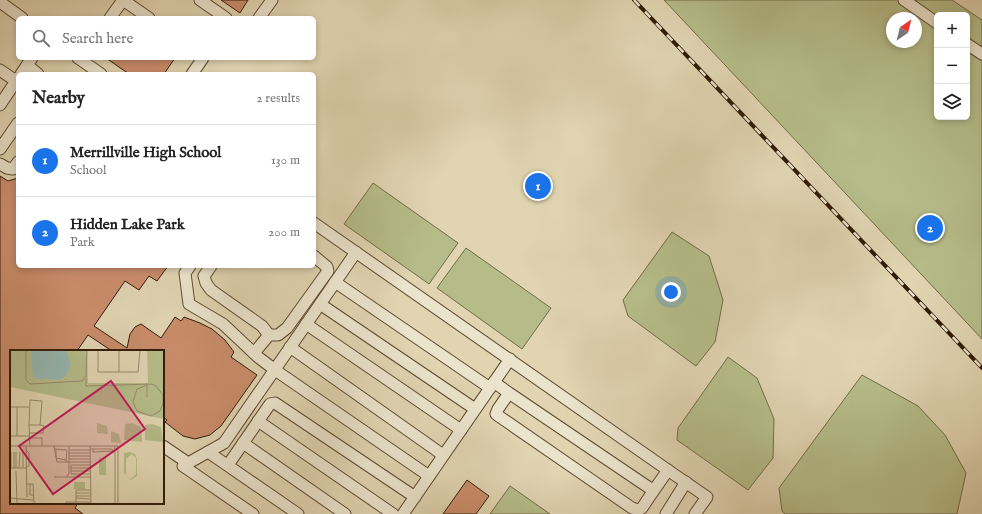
<!DOCTYPE html>
<meta charset="utf-8">
<style>
body{margin:0;font-family:"IM FELL English",serif;background:#f6f6f6;color:#222}
.controls{position:absolute;right:12px;top:12px;display:grid;overflow:hidden;border-radius:6px;box-shadow:0 2px 6px #0003}
.controls button{width:36px;height:36px;display:grid;place-items:center;padding:0;border:0;border-bottom:1px solid #e0e0e0;background:#fff;color:#222;font:20px sans-serif}
.compass{position:absolute;left:886px;top:12px;width:36px;height:36px;border-radius:50%;background:#fff;box-shadow:0 2px 6px #0003;rotate:35deg}
.you{position:absolute;left:671px;top:292px;width:14px;height:14px;margin:-10px;border:3px solid #fff;border-radius:50%;background:#1a73e8;box-shadow:0 0 0 6px #1a73e833}
.badge{display:grid;place-items:center;width:26px;height:26px;border-radius:50%;background:#1a73e8;color:#fff;font-size:13px;font-weight:700}
.pin{position:absolute;translate:-50% -50%;border:2px solid #fff;box-shadow:0 1px 4px #0006}
.list{margin:0;padding:0;list-style:none}
h2{display:flex;justify-content:space-between;align-items:center;height:52px;margin:0;padding:0 16px;font-size:17px}
h2 small{font-size:13px;font-weight:400;color:#767676}
.list li{display:grid;grid-template-columns:26px 1fr auto;gap:12px;align-items:center;box-sizing:border-box;height:72px;padding:0 16px;border-top:1px solid #e0e0e0}
.list b{display:block;font-size:15px;white-space:nowrap}
.list p{margin:0;font-size:13px;white-space:nowrap;color:#767676}
.list em{font-size:13px;font-style:normal;color:#767676}
.icon{flex:none;width:22px;height:22px;fill:none;stroke:currentColor;stroke-width:2;stroke-linecap:round;stroke-linejoin:round}
.map{position:relative;flex:none;width:982px;height:514px;overflow:hidden}
.search{position:absolute;background:#fff;box-shadow:0 2px 6px #0003;left:16px;top:16px;width:300px;height:44px;display:flex;align-items:center;gap:10px;box-sizing:border-box;padding:0 14px;border-radius:6px;color:#767676;font-size:15px}
.panel{position:absolute;background:#fff;box-shadow:0 2px 6px #0003;left:16px;top:72px;width:300px;height:196px;border-radius:6px}
.map>svg:first-child{display:block}
.green{fill:#b5bc89;stroke:#736c48;fill-rule:evenodd}
.building{fill:#c98c6b;stroke:#311c06}
.lines{fill:none;stroke-linecap:round;stroke-linejoin:round}
.minor-casing{stroke:#5d4a31;stroke-width:13}
.minor{stroke:#ebe3cc;stroke-width:11}
.rail-casing{stroke:#311c06;stroke-width:4}
.rail{stroke:#ebe3cc;stroke-width:2.5;stroke-dasharray:8;stroke-linecap:butt}
.inset-road{fill:none;stroke:#9a8a6d;stroke-width:1}
.view{fill:#c2185b;fill-opacity:0.15;stroke:#c2185b;stroke-width:2}
.inset-edge{fill:none;stroke:#311c06;stroke-width:2}
</style>
<div class="map">
<svg width="982" height="514" viewBox="0 0 982 514">
<rect width="100%" height="100%" fill="#e0d4b1"/>
<filter id="stains"><feTurbulence type="fractalNoise" baseFrequency=".005" numOctaves="4"/><feColorMatrix values="0 0 0 0 .2 0 0 0 0 .09 0 0 0 0 .02 0 0 0 .5 -.17"/></filter>
<radialGradient id="worn" r=".72"><stop offset=".6" stop-color="#630" stop-opacity="0"/><stop offset="1" stop-color="#630" stop-opacity=".3"/></radialGradient>
<!-- green -->
<g class="green">
<path d="M664,0H952L982,20V339ZM937,15H967V117H937ZM892,18H916V42H892Z"/>
<polygon points="373,183 458,243 429,284 344,224"/>
<polygon points="672,232 709,256 723,300 715,342 696,366 628,316 623,300"/>
<polygon points="466,248 551,308 522,349 437,288"/>
<polygon points="728,357 757,378 774,419 773,458 748,490 677,440 678,428"/>
<polygon points="862,375 918,406 945,435 966,473 957,514 785,514 782,511 779,488"/>
<polygon points="510,486 550,514 490,514"/>
</g>
<!-- building -->
<g class="building">
<polygon points="221,0 248,0 240,13"/>
<polygon points="106,58 175,58 164,74 129,74"/>
<polygon points="0,176 8,181 18,178 18,266 168,266 157,281 149,276 139,290 125,281 94,326 127,348 130,334 135,327 141,324 161,338 175,317 181,321 184,317 200,323 212,329 225,340 234,352 231,357 257,375 221,426 210,435 195,439 183,436 165,422 167,420 163,417 163,351 112,351 88,335 77,351 11,351 11,503 78,503 75,508 83,514 0,514"/>
<polygon points="467,480 489,496 476,514 443,514"/>
</g>
<g class="lines">
<!-- minor casing -->
<g class="minor-casing">
<g id="minor">
<polyline points="123,0 149,18"/>
<polyline points="200,0 226,18"/>
<polyline points="904,0 937,23"/>
<polyline points="0,2 22,18"/>
<polyline points="110,18 123,0"/>
<polyline points="259,18 272,0"/>
<polyline points="967,44 982,54"/>
<polyline points="78,58 101,74"/>
<polyline points="27,65 38,74"/>
<polyline points="0,70 16,81"/>
<polyline points="21,74 32,58"/>
<polyline points="192,74 203,58"/>
<polyline points="0,105 18,78"/>
<polyline points="0,149 18,123"/>
<polyline points="0,164 7,168 13,169 18,162"/>
<polyline points="314,223 672,473 707,497 695,514"/>
<polyline points="190,266 185,273 189,304 223,324 258,357 275,370 429,476"/>
<polyline points="211,266 204,276 206,283 211,290 262,326 269,335"/>
<polyline points="335,282 490,388"/>
<polyline points="320,304 475,409"/>
<polyline points="306,324 461,430"/>
<polyline points="290,347 443,455"/>
<polyline points="254,353 269,335 278,335 287,328 328,271 327,267 314,256"/>
<polyline points="494,382 509,393 651,489 652,493 642,508 638,510 632,508 500,417 496,414 498,409 509,393"/>
<polyline points="258,421 393,514"/>
<polyline points="243,443 345,514"/>
<polyline points="163,446 188,463"/>
<polyline points="208,452 298,514"/>
<polyline points="228,465 270,404 275,403 415,497"/>
<polyline points="652,493 668,470"/>
<polyline points="253,514 183,466 224,443 356,252"/>
<polyline points="403,514 510,359"/>
<polyline points="666,514 686,482"/>
</g>
</g>
<!-- minor -->
<use href="#minor" class="minor"/>
<!-- rail casing -->
<g class="rail-casing">
<polyline id="rail" points="634,0 982,368"/>
</g>
<!-- rail -->
<use href="#rail" class="rail"/>
</g>
<!-- overview -->
<g transform="translate(10 350)">
<rect width="154" height="154" fill="#e0d4b1"/>
<path d="M0,0H77L78,33H138L137,0H154V69L0,37ZM87,73L97,76L98,84L87,83ZM122,73L131,77L132,92L114,90L115,74ZM142,74L151,77L153,92L135,90V75ZM101,81L109,84L111,93L101,92ZM120,102L125,104L127,109V126L121,130L114,123V103ZM122,104L126,108V124L121,129L116,125V109ZM89,108H96V125H89ZM64,132H75V139H64Z" fill="#b5bc89" fill-rule="evenodd"/>
<path d="M21,0H56L61,14L56,26L49,30L23,28Z" fill="#95b7b2"/>
<path class="inset-road" d="M16,0V30L20,34L72,31L76,26L77,0M88,0V22H128L130,0M109,0V22M76,28V36L142,34L146,36L153,45V54L150,61L141,66L127,61L123,52L127,39L137,35M137,34V47M0,57H19M19,75H30L32,51L20,50L19,75L20,96M20,83H33L34,76L30,75M0,86H20M7,86V57M20,88H32V96M0,96H108V154M16,96L17,147M44,96L47,112H81M59,96V123L57,127H81M80,96L81,154M105,96V154M44,99L57,100L56,112M46,99V108L56,110M80,99H102L103,101L83,102V99M16,100L19,103V116L16,117M59,100H80M6,102V118M59,103H80M59,106H80M59,109H80M0,118H16M1,118V102M4,118V102M9,118L10,102M13,118V102M61,118H80M6,121L7,154M61,121H80M61,124V115H81M61,124H81M44,127H57M16,134H23L24,154M20,134V145H23M66,143H80M66,146H80M0,148L23,150M66,148L80,149M66,152V140H80M56,154V152H81"/>
<path class="view" d="M101,31L135,79L43,144L9,96Z"/>
<rect width="154" height="154" class="inset-edge"/>
</g>
<rect width="100%" height="100%" filter="url(#stains)"/>
<rect width="100%" height="100%" fill="url(#worn)"/>
</svg>
<div class="controls">
<button>+</button>
<button>−</button>
<button><svg class="icon" aria-label="layers" viewBox="0 0 24 24"><path d="M12 4l9 5-9 5-9-5zM3 14l9 5 9-5"/></svg></button>
</div>
<svg class="compass" viewBox="-18 -18 36 36"><path d="M0-13l5 13h-10z" fill="#e53935"/><path d="M0 13l5-13h-10z" fill="#767676"/></svg>
<div class="you"></div>
<div class="pin badge" style="left:538px;top:186px">1</div>
<div class="pin badge" style="left:930px;top:228px">2</div>
<div class="search"><svg class="icon" aria-label="search" viewBox="0 0 24 24"><circle cx="10" cy="10" r="6"/><path d="M15 15l6 6"/></svg>Search here</div>
<section class="panel">
<h2>Nearby<small>2 results</small></h2>
<ul class="list">
<li><span class="badge">1</span><div><b>Merrillville High School</b><p>School</p></div><em>130 m</em></li>
<li><span class="badge">2</span><div><b>Hidden Lake Park</b><p>Park</p></div><em>200 m</em></li>
</ul>
</section>
</div>
